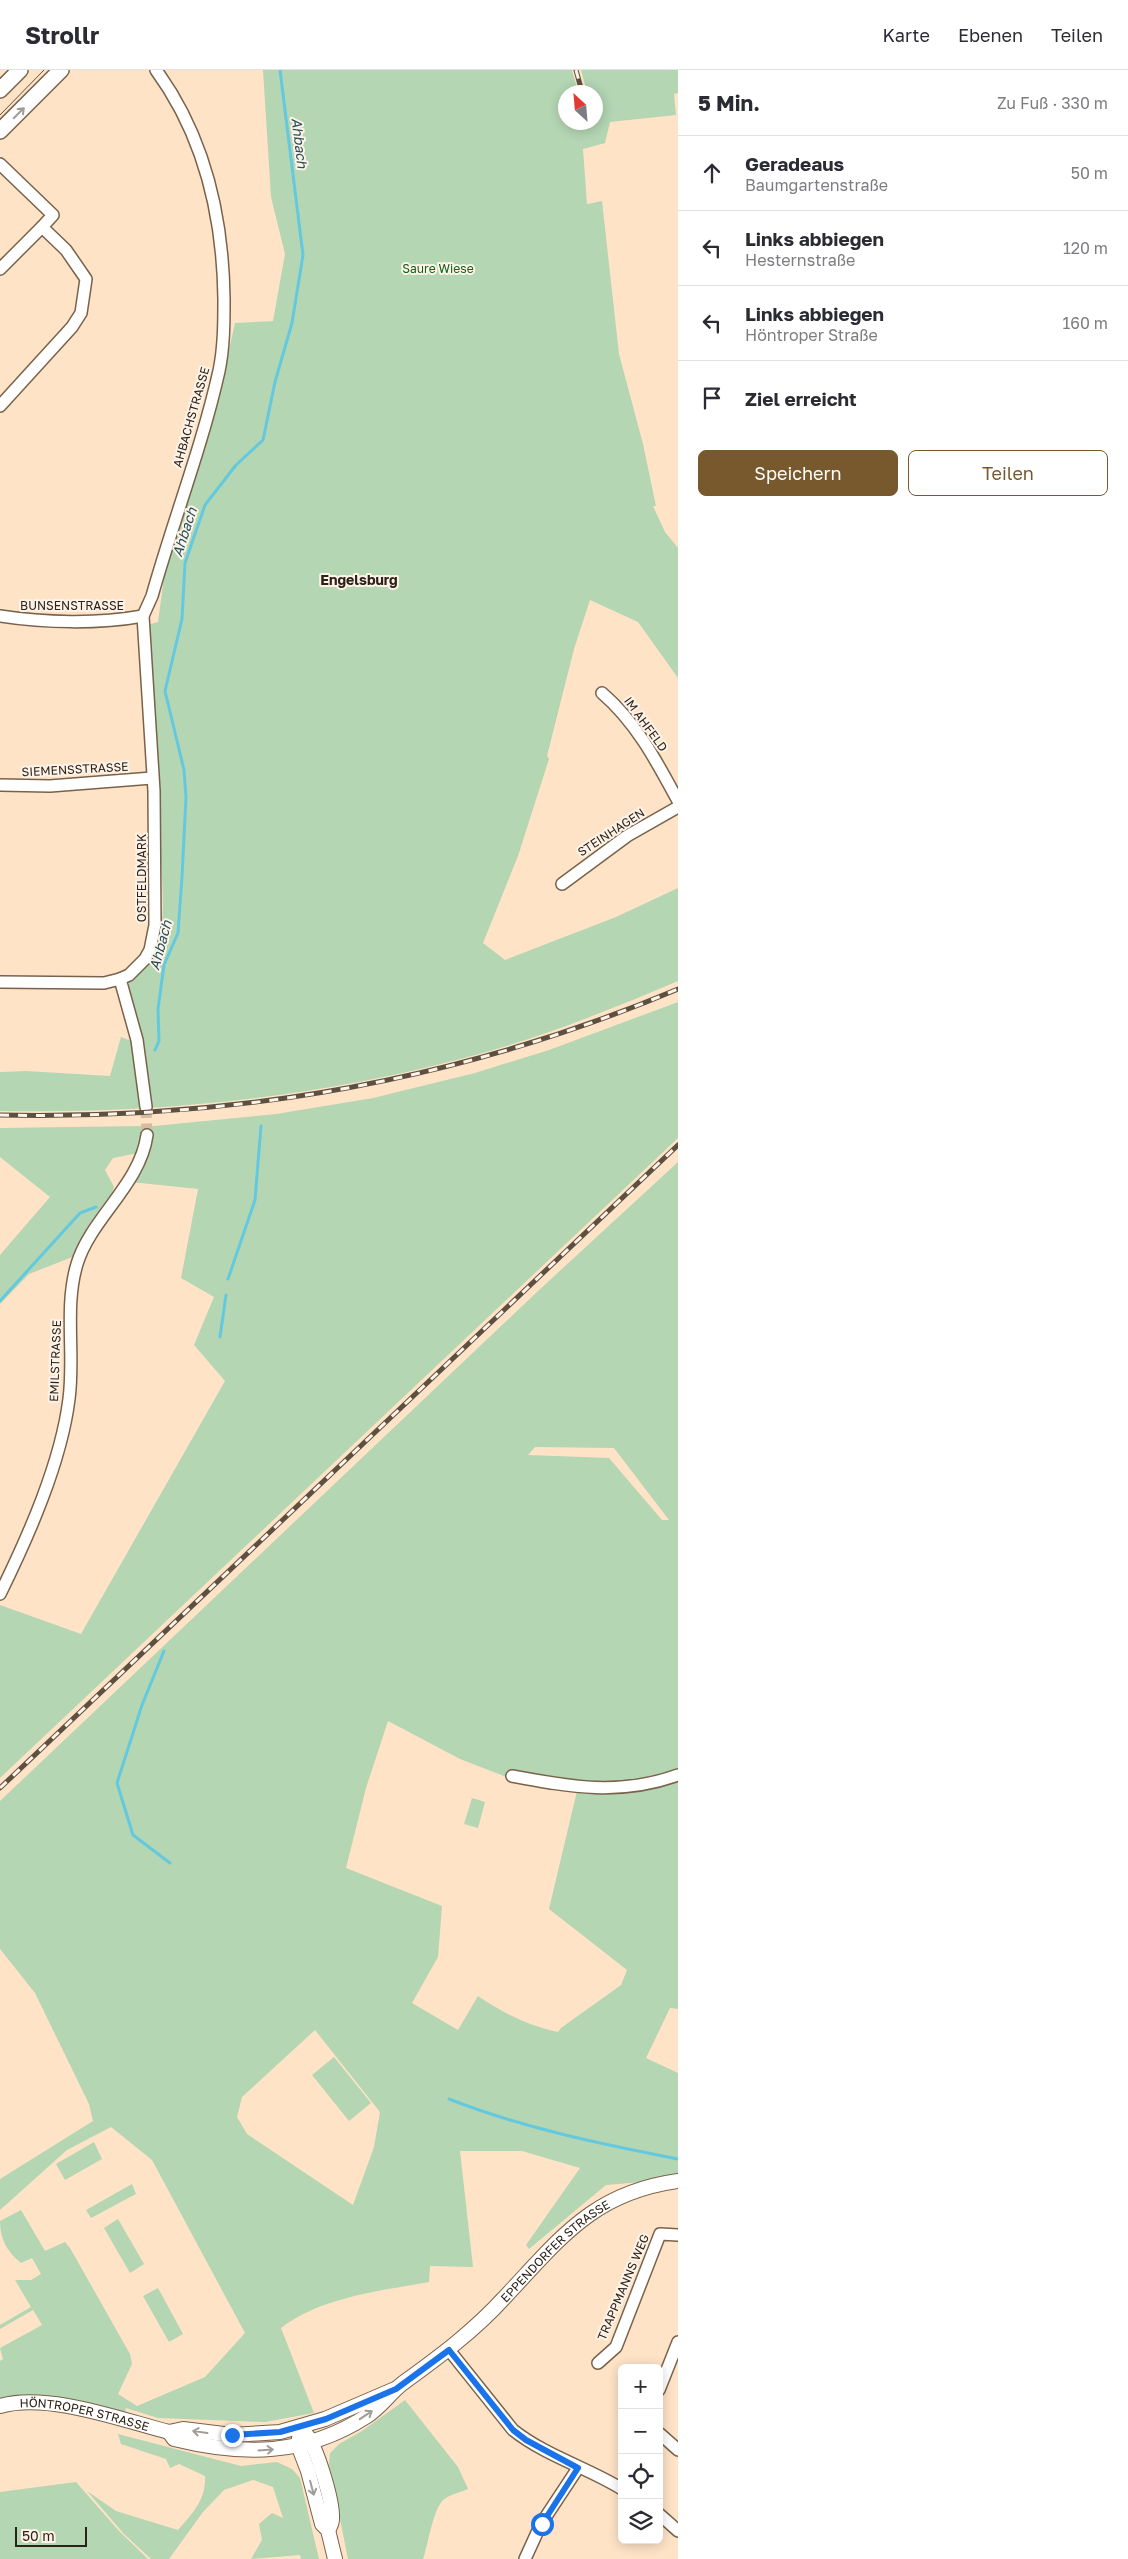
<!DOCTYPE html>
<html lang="de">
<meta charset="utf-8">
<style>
body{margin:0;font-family:"Golos Text",sans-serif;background:#f2f2f3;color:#2b2b33}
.controls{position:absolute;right:15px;bottom:15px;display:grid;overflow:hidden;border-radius:8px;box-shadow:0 2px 12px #0003}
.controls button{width:45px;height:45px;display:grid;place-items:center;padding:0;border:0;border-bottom:1px solid #e1e1e2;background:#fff;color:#2b2b33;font:25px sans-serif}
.compass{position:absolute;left:558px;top:15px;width:45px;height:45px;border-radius:50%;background:#fff;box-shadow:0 2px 12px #0003;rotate:334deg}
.scale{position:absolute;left:15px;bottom:12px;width:72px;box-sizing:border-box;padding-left:5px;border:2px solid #2c2217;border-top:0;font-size:14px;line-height:18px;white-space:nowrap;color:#2c2217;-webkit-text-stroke:4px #fef3e8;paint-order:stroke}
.stop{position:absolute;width:15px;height:15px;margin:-11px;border:4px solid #1a73e8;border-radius:50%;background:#fff}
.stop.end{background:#1a73e8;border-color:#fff;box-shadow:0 1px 5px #0008}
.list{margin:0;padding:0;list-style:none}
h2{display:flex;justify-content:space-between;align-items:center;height:65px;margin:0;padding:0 20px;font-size:21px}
h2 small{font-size:16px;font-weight:400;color:#7c7c81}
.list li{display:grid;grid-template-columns:32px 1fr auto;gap:15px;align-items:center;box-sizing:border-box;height:75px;padding:0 20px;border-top:1px solid #e1e1e2}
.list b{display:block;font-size:19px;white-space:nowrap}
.list p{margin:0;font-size:16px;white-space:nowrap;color:#7c7c81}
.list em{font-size:16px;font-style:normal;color:#7c7c81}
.actions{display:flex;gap:10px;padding:15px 20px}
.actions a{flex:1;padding:11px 0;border:1px solid #77592d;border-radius:8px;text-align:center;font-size:18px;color:#77592d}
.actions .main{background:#77592d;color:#fff}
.icon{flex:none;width:28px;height:28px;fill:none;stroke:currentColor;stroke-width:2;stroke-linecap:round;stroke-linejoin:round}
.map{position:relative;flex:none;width:678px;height:2489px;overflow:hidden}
header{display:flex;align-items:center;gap:30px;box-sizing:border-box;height:70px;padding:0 25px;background:#fff;border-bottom:1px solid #e1e1e2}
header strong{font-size:24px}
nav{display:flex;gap:28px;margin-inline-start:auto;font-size:18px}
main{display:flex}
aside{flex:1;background:#fff}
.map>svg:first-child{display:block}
.green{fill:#b4d6b3;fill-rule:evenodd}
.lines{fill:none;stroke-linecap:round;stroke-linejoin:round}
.stream{stroke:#64c9df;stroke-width:3}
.minor-tunnel{stroke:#d4bca4;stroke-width:11;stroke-dasharray:11 5.5;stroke-linecap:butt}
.minor-casing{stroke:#79624a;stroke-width:14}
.tertiary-casing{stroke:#79624a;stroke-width:16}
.secondary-casing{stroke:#79624a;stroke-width:18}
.minor{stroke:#fff;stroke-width:11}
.tertiary{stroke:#fff;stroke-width:14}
.secondary{stroke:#fff;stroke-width:15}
.tram{stroke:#5e5041;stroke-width:1}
.rail-casing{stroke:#5e5041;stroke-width:5}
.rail{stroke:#fef3e8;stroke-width:3;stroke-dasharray:9;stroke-linecap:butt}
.oneway{stroke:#a09c97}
.route{stroke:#1a73e8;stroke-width:6}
.labels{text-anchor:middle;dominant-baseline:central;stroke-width:4;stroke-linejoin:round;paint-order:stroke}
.park-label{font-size:12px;fill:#136118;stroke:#fef3e8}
.street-label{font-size:12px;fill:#2c2217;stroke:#fef3e8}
.water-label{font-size:14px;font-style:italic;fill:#23505a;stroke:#fef3e8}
.neighbourhood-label{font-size:14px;font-weight:bold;fill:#2c2217;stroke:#fef3e8}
</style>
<header>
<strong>Strollr</strong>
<nav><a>Karte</a><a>Ebenen</a><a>Teilen</a></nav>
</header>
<main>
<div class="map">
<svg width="678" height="2489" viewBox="0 0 678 2489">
<rect width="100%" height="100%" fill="#fee3c7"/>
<!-- green -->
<g class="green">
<path d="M263,0H572L578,22H566V52L586,53L587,56L596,52V22H587L581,0H678V23L674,24L676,45L610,52L605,73L583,79L587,134L602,131L619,284L643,374L656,436H653L665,462L678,478V608L638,552L590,530L574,579L547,686L549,689L518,786L483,873L505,890L616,847L678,818V911C610,940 540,968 468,987C315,1028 158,1044 0,1041V1002L26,1001L110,1006L121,967L142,975L128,917C130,903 153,893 158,875C166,848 162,815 161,788C159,710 152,633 148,555L158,552L165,500L220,320L235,253L273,251L285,184L271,127Z"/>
<polygon points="678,932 678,1068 0,1708 0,1535 81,1564 225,1311 194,1275 214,1227 181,1208 198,1119 131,1112 149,1085 144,1057 276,1044 373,1028 475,1003 549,980"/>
<polygon points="142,1056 138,1083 113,1088 105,1100 114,1117 109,1132 75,1186 29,1204 0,1234 0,1185 50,1127 0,1087 0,1058"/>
<path d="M678,1092V1699L661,1707L678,1709V1939L670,1938L646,1988L678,2003V2109L606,2115L529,2179L526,2175L580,2098L522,2081H460L473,2197L430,2196L429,2212C380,2221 321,2227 281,2258L314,2343L265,2352L158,2348L126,2338L124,2347L0,2331V2291L3,2289L0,2278L42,2255L33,2240L0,2259V2255L31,2237L15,2210H31L41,2204L32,2188L21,2193C7,2182 0,2169 0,2151L21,2140L45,2181L65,2172L70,2178L130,2284L132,2294L118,2324L137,2336L205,2307L245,2263L152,2090L111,2057L67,2080L0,2140V2109L93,2051L89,2034L35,1923L0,1879V1731L538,1221ZM535,1377L614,1378L669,1450H662L609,1388L528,1385ZM388,1651L460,1689L509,1708L577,1721L549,1839L627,1900L621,1915L561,1958L558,1962C529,1956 503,1943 478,1926L458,1960L412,1933L438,1887L442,1836L346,1798L366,1718ZM315,1960L380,2042L374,2077L353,2135L247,2064L237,2047L242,2027Z"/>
<polygon points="472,1728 485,1732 478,1758 464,1754"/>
<polygon points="334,1987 371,2033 349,2051 312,2005"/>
<polygon points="94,2072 102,2089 65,2110 56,2094"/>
<polygon points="132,2114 136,2124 91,2148 86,2140"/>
<polygon points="118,2149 144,2194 130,2203 104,2158"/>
<polygon points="158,2218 183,2264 169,2272 143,2226"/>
<path d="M405,2330L458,2397L468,2419C461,2422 449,2425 443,2430C433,2440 428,2474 423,2489H348L329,2394L330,2383L339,2374L362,2361Z"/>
<path d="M118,2364L241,2396L277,2392L292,2399L300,2408L319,2489H301L300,2485L251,2489L262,2470L259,2454L272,2443L283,2448L273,2417L253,2410L224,2420L203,2442L169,2489H151L124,2464L87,2421L116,2441L178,2460C193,2443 206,2430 205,2406L179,2394L170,2398L166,2389L121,2374Z"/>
<polygon points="76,2412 119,2461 148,2489 0,2489 0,2422"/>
</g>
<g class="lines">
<!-- stream -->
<g class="stream">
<polyline points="155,980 159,971 158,939 164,895 178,863 182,807 186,727 184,700 165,621 182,549 185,493 205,435 236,395 263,370 275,312 292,253 303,185 280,0"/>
<polyline points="228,1209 255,1130 261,1056"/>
<polyline points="0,1231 80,1143 96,1137"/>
<polyline points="220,1267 226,1225"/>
<polyline points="164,1581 142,1635 117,1713 133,1765 170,1793"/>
<path d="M449,2029C523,2058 601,2074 678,2089"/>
</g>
<!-- minor-tunnel -->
<polyline class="minor-tunnel" points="146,1037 147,1065"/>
<!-- minor casing -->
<g class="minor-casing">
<g id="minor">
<polyline points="0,94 53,145 42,157 66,180 86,209 81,243 72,257 0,336"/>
<polyline points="0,199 42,157"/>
<path d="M0,546C44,553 99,554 143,546"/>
<path d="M602,623C636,652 657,692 678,731"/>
<polyline points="0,715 50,716 152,708"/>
<polyline points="562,814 627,766 678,737"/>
<polyline points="0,912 104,913 120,909"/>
<path d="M146,1037L137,970L120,909L129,905L145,889L150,880L155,855L154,721L143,546L152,526C173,451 202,377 219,301C224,277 224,252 224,229C223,148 205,67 156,0"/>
<path d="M0,1524C28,1467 61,1393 69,1329C75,1284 64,1237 77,1194C91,1148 140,1115 147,1065"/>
<path d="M512,1706C571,1717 620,1726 678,1705"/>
<path d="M449,2280L513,2360C546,2386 586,2397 622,2419"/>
<polyline points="598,2293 616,2277 660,2164 678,2165"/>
<polyline points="659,2320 678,2272"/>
<polyline points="659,2363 678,2380"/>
<polyline points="659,2444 678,2461"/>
<polyline points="525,2489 541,2454 578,2398"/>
</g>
</g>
<!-- tertiary casing -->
<g class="tertiary-casing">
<g id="tertiary">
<path id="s1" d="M0,2336C47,2322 122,2350 169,2362L183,2359L232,2365L280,2362L325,2349L395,2319"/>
<path id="s2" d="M169,2362L174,2369C243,2386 305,2386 367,2346C381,2337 390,2323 403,2313C439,2287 474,2261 504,2228C560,2169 592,2123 678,2111"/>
<path d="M306,2364C317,2378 333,2431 332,2449C332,2452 330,2457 328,2460"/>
<polyline points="299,2368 298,2375 308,2401 322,2454 328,2460 335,2489"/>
</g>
</g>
<!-- secondary casing -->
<g class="secondary-casing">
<g id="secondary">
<polyline points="0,20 20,0"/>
<polyline points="0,61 61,0"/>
</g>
</g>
<!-- minor -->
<use href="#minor" class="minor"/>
<!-- tertiary -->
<use href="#tertiary" class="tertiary"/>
<!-- secondary -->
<use href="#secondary" class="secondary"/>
<!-- tram -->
<polyline class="tram" points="0,45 44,0"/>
<!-- rail casing -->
<g class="rail-casing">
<g id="rail">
<polyline points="576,0 582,22"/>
<path d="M0,1045C236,1050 460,1011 678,919"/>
<polyline points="0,1718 678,1075"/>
</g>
</g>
<!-- rail -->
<use href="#rail" class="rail"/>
</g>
<!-- one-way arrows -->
<defs><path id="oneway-shaft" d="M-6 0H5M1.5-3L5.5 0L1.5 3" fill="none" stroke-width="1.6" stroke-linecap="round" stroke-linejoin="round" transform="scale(1.25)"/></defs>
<g class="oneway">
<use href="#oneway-shaft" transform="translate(19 43) rotate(-45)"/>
<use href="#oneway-shaft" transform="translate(366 2345) rotate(-33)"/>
<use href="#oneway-shaft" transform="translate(200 2362) rotate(-172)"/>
<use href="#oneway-shaft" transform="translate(266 2380) rotate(-4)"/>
<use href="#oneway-shaft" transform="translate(312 2418) rotate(75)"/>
</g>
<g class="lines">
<!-- route -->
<polyline class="route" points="232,2365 280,2362 326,2349 396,2319 449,2280 513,2360 526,2370 578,2398 542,2454"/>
</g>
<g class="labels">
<!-- park labels -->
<g class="park-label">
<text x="438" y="198">Saure Wiese</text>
</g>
<!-- street labels -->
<g class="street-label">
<text transform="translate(191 347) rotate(-74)">AHBACHSTRASSE</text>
<text x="72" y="535">BUNSENSTRASSE</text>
<text transform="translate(646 654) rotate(54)">IM AHFELD</text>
<text transform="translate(75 699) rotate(-3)">SIEMENSSTRASSE</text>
<text transform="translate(611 762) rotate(-33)">STEINHAGEN</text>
<text transform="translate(141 808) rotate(-90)">OSTFELDMARK</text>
<text transform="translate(55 1291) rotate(-88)">EMILSTRASSE</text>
<text stroke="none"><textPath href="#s2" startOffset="460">EPPENDORFER STRASSE</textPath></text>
<text transform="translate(623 2217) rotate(-67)">TRAPPMANNS WEG</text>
<text stroke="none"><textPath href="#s1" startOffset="86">HÖNTROPER STRASSE</textPath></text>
</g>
<!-- water labels -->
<g class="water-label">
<text transform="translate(300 73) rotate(83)">Ahbach</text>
<text transform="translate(184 462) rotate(-72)">Ahbach</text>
<text transform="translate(160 875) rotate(-75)">Ahbach</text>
</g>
<!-- neighbourhood labels -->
<g class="neighbourhood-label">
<text x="359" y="509">Engelsburg</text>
</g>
</g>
</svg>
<div class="controls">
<button>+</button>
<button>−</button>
<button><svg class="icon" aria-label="locate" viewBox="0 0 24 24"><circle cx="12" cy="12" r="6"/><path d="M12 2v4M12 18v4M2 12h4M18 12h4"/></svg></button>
<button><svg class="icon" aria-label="layers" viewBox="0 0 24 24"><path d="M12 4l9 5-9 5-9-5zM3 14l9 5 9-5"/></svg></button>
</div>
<svg class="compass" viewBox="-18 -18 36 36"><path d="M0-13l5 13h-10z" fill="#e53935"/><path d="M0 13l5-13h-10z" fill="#7c7c81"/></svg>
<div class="scale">50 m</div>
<div class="stop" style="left:542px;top:2454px"></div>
<div class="stop end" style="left:232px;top:2365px"></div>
</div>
<aside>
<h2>5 Min.<small>Zu Fuß · 330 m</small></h2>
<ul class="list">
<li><svg class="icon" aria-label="ahead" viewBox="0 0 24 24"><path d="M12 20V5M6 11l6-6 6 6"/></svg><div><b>Geradeaus</b><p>Baumgartenstraße</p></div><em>50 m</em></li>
<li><svg class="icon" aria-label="left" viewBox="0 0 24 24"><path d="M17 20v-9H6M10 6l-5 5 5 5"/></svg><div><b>Links abbiegen</b><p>Hesternstraße</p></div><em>120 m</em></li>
<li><svg class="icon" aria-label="left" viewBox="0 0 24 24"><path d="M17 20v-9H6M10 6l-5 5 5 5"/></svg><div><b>Links abbiegen</b><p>Höntroper Straße</p></div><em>160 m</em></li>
<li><svg class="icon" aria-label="arrive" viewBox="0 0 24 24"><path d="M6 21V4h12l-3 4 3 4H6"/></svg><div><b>Ziel erreicht</b></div></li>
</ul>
<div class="actions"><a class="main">Speichern</a><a>Teilen</a></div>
</aside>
</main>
